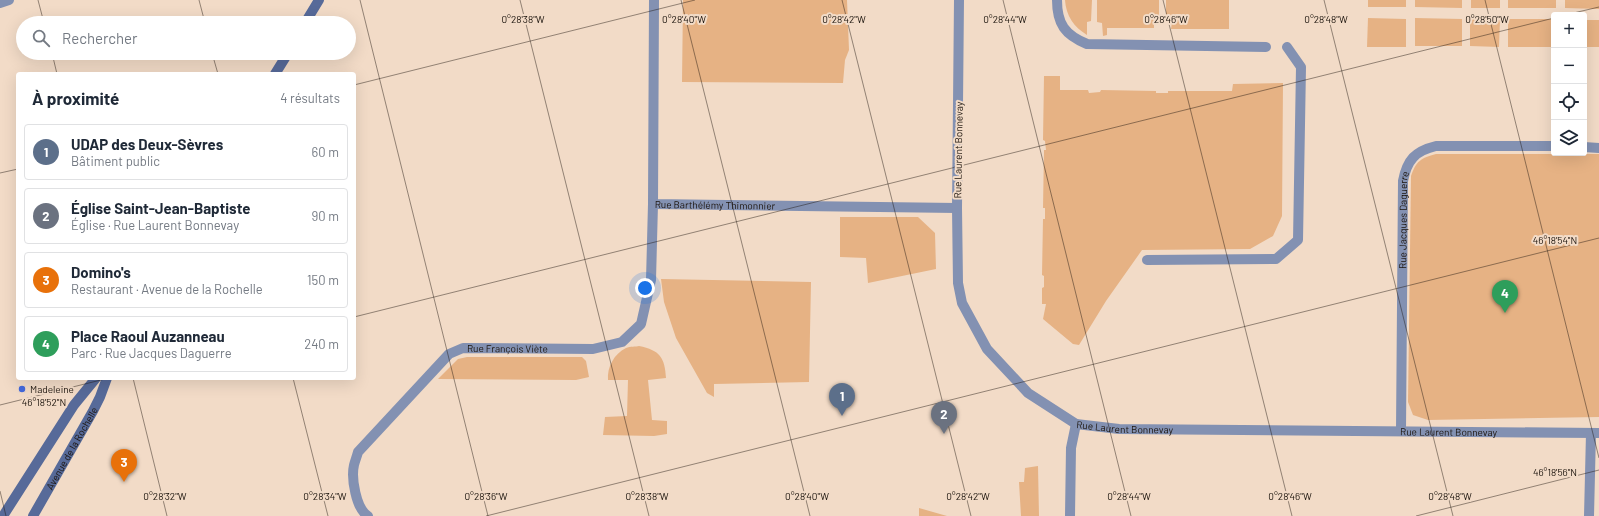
<!DOCTYPE html>
<html lang="fr">
<meta charset="utf-8">
<style>
body{margin:0;font-family:Barlow,sans-serif;background:#f6f6f7;color:#1f2937}
.controls{position:absolute;right:12px;top:12px;display:grid;overflow:hidden;border-radius:4px;box-shadow:0 4px 16px #0002}
.controls button{width:36px;height:36px;display:grid;place-items:center;padding:0;border:0;border-bottom:1px solid #e0e1e3;background:#fff;color:#1f2937;font:20px sans-serif}
.you{position:absolute;left:645px;top:288px;width:14px;height:14px;margin:-10px;border:3px solid #fff;border-radius:50%;background:#1a73e8;box-shadow:0 0 0 6px #1a73e833}
.badge{display:grid;place-items:center;width:26px;height:26px;border-radius:50%;background:#0f766e;color:#fff;font-size:13px;font-weight:700}
.pin{position:absolute;translate:-50% -33px;filter:drop-shadow(0 1px 2px #0008)}
.pin::after{content:'';position:absolute;top:21px;width:14px;height:12px;background:inherit;clip-path:polygon(0 0,100% 0,50% 100%)}
.list{margin:0;padding:0;list-style:none}
h2{display:flex;justify-content:space-between;align-items:center;height:52px;margin:0;padding:0 16px;font-size:17px}
h2 small{font-size:13px;font-weight:400;color:#747a83}
.list li{display:grid;grid-template-columns:26px 1fr auto;gap:12px;align-items:center;box-sizing:border-box;height:56px;margin:0 8px 8px;padding:0 8px;border:1px solid #e0e1e3;border-radius:4px}
.list b{display:block;font-size:15px;white-space:nowrap}
.list p{margin:0;font-size:13px;white-space:nowrap;color:#747a83}
.list em{font-size:13px;font-style:normal;color:#747a83}
.icon{flex:none;width:22px;height:22px;fill:none;stroke:currentColor;stroke-width:2;stroke-linecap:round;stroke-linejoin:round}
.map{position:relative;flex:none;width:1599px;height:516px;overflow:hidden}
.search{position:absolute;background:#fff;box-shadow:0 4px 16px #0002;left:16px;top:16px;width:340px;height:44px;display:flex;align-items:center;gap:10px;box-sizing:border-box;padding:0 14px;border-radius:22px;color:#747a83;font-size:15px}
.panel{position:absolute;background:#fff;box-shadow:0 4px 16px #0002;left:16px;top:72px;width:340px;height:308px;border-radius:4px}
.map>svg:first-child{display:block}
.green{fill:#e6b284}
.lines{fill:none;stroke-linecap:round;stroke-linejoin:round}
.minor{stroke:#8391b2;stroke-width:10}
.secondary{stroke:#576a99;stroke-width:10}
.ticks{fill:none;stroke:#1c140d;stroke-width:1;stroke-opacity:0.45}
.poi-dot{fill:#4368db;stroke:#f2dbc7;stroke-width:1.5}
.labels{text-anchor:middle;dominant-baseline:central;stroke-width:4;stroke-linejoin:round;paint-order:stroke}
.street-label{font-size:10px;fill:#1c140d;stroke:#f2dbc7}
.poi-label{font-size:10px;fill:#1c140d;stroke:#f2dbc7;text-anchor:start}
.ticks-label{font-size:10px;text-anchor:middle;fill:#1c140d;stroke:#f2dbc7;stroke-width:4;stroke-linejoin:round;paint-order:stroke}
</style>
<div class="map">
<svg width="1599" height="516" viewBox="0 0 1599 516">
<rect width="100%" height="100%" fill="#f2dbc7"/>
<!-- green -->
<g class="green">
<polygon points="683,0 847,0 849,50 845,60 843,83 682,82"/>
<path d="M1065,0H1092L1091,21L1087,22V35C1074,27 1066,16 1065,0Z"/>
<polygon points="1097,0 1159,0 1159,22 1154,22 1154,28 1107,28 1107,35 1103,36 1102,23 1097,22"/>
<polygon points="1166,0 1229,0 1229,29 1171,29 1172,22 1166,22"/>
<rect x="1368" y="0" width="38" height="7"/>
<polygon points="1415,0 1462,0 1462,8 1415,7"/>
<rect x="1471" y="0" width="29" height="8"/>
<rect x="1508" y="0" width="48" height="8"/>
<polygon points="1565,0 1599,0 1599,9 1565,8"/>
<polygon points="1368,18 1406,19 1406,47 1367,47"/>
<polygon points="1415,18 1462,19 1462,46 1415,46"/>
<polygon points="1470,19 1500,19 1499,47 1470,46"/>
<rect x="1508" y="19" width="46" height="28"/>
<rect x="1584" y="20" width="15" height="27"/>
<polygon points="1044,76 1060,76 1060,90 1088,90 1089,93 1100,92 1101,90 1156,91 1156,93 1168,93 1168,91 1232,91 1233,84 1283,83 1282,216 1273,236 1250,249 1142,250 1106,301 1079,345 1073,344 1043,319 1046,304 1042,304 1042,288 1044,287 1044,276 1042,275 1043,219 1045,219 1045,208 1043,208 1044,150 1046,150 1045,141 1043,140"/>
<path d="M1436,154H1599V417L1428,420L1413,415L1408,402L1411,176C1416,161 1421,158 1436,154Z"/>
<polygon points="840,217 918,217 935,233 936,269 868,283 866,258 840,257"/>
<polygon points="661,279 811,282 809,382 714,384 714,397 707,393 676,338 664,302"/>
<path d="M639,346C660,350 665,358 666,378L648,380L652,420L667,421V434L654,436L603,435L605,417L627,416L628,380H608C607,367 614,354 626,348C630,346 636,347 639,346Z"/>
<polygon points="467,357 582,357 586,361 589,377 576,380 438,379 458,359"/>
<polygon points="1038,466 1039,516 1021,516 1019,482 1024,482 1025,468"/>
<polygon points="919,508 947,516 919,516"/>
</g>
<g class="lines">
<!-- minor -->
<g class="minor">
<path id="s1" d="M654,0L653,204L957,208"/>
<path id="s2" d="M959,0L957,208L958,283L962,303L987,349L1028,393L1076,424L1119,429L1599,433"/>
<path d="M1057,0C1057,24 1065,35 1087,44L1266,47"/>
<polyline points="0,3 9,0"/>
<polyline points="1584,147 1599,148"/>
<polyline points="1147,260 1276,259 1298,240 1301,67 1287,47"/>
<path id="s3" d="M1401,431L1403,181C1407,160 1415,151 1436,146H1554"/>
<path id="s4" d="M368,516C356,509 351,478 354,465C355,461 357,456 358,452L449,354L463,348L593,349L622,342L641,324L651,280L653,204"/>
<polyline points="1070,516 1071,448 1076,424"/>
<polyline points="1589,516 1591,433"/>
</g>
<!-- secondary -->
<g class="secondary">
<polyline points="305,23 319,0"/>
<polyline points="275,74 288,53"/>
<polyline points="3,516 74,405 96,378"/>
<path id="s5" d="M33,516L93,411L100,397L107,378"/>
</g>
</g>
<!-- ticks -->
<path class="ticks" d="M38,0L44,23M199,0L205,23M360,0L488,516M520,0L649,516M681,0L810,516M842,0L971,516M1003,0L1131,516M1163,0L1292,516M1324,0L1453,516M1485,0L1599,458M1565,15L1599,7M52,53L57,74M212,53L218,74M354,85L695,0M0,173L18,169M354,317L1554,18M133,378L167,516M293,378L328,516M0,405L109,378M0,491L6,516M486,516L1599,238M1416,516L1599,470"/>
<!-- markers -->
<circle class="poi-dot" cx="22" cy="389" r="4"/>
<g class="labels">
<!-- street labels -->
<g class="street-label">
<text transform="translate(958 150) rotate(-89)">Rue Laurent Bonnevay</text>
<text stroke="none"><textPath href="#s1" startOffset="266">Rue Barthélémy Thimonnier</textPath></text>
<text stroke="none"><textPath href="#s3" startOffset="211">Rue Jacques Daguerre</textPath></text>
<text stroke="none"><textPath href="#s4" startOffset="262">Rue François Viète</textPath></text>
<text stroke="none"><textPath href="#s2" startOffset="522">Rue Laurent Bonnevay</textPath></text>
<text stroke="none"><textPath href="#s2" startOffset="846">Rue Laurent Bonnevay</textPath></text>
<text stroke="none"><textPath href="#s5" startOffset="78">Avenue de la Rochelle</textPath></text>
</g>
<!-- poi labels -->
<g class="poi-label">
<text x="30" y="389">Madeleine</text>
</g>
</g>
<g class="ticks-label">
<text x="523" y="23">0°28'38"W</text>
<text x="684" y="23">0°28'40"W</text>
<text x="844" y="23">0°28'42"W</text>
<text x="1005" y="23">0°28'44"W</text>
<text x="1166" y="23">0°28'46"W</text>
<text x="1326" y="23">0°28'48"W</text>
<text x="1487" y="23">0°28'50"W</text>
<text x="1555" y="244">46°18'54"N</text>
<text x="44" y="406">46°18'52"N</text>
<text x="1555" y="476">46°18'56"N</text>
<text x="165" y="500">0°28'32"W</text>
<text x="325" y="500">0°28'34"W</text>
<text x="486" y="500">0°28'36"W</text>
<text x="647" y="500">0°28'38"W</text>
<text x="807" y="500">0°28'40"W</text>
<text x="968" y="500">0°28'42"W</text>
<text x="1129" y="500">0°28'44"W</text>
<text x="1290" y="500">0°28'46"W</text>
<text x="1450" y="500">0°28'48"W</text>
</g>
</svg>
<div class="controls">
<button>+</button>
<button>−</button>
<button><svg class="icon" aria-label="locate" viewBox="0 0 24 24"><circle cx="12" cy="12" r="6"/><path d="M12 2v4M12 18v4M2 12h4M18 12h4"/></svg></button>
<button><svg class="icon" aria-label="layers" viewBox="0 0 24 24"><path d="M12 4l9 5-9 5-9-5zM3 14l9 5 9-5"/></svg></button>
</div>
<div class="you"></div>
<div class="pin badge" style="left:842px;top:416px;background:#5c6f8a">1</div>
<div class="pin badge" style="left:944px;top:434px;background:#6b7280">2</div>
<div class="pin badge" style="left:124px;top:482px;background:#e8710a">3</div>
<div class="pin badge" style="left:1505px;top:313px;background:#2e9e5b">4</div>
<div class="search"><svg class="icon" aria-label="search" viewBox="0 0 24 24"><circle cx="10" cy="10" r="6"/><path d="M15 15l6 6"/></svg>Rechercher</div>
<section class="panel">
<h2>À proximité<small>4 résultats</small></h2>
<ul class="list">
<li><span class="badge" style="background:#5c6f8a">1</span><div><b>UDAP des Deux-Sèvres</b><p>Bâtiment public</p></div><em>60 m</em></li>
<li><span class="badge" style="background:#6b7280">2</span><div><b>Église Saint-Jean-Baptiste</b><p>Église · Rue Laurent Bonnevay</p></div><em>90 m</em></li>
<li><span class="badge" style="background:#e8710a">3</span><div><b>Domino's</b><p>Restaurant · Avenue de la Rochelle</p></div><em>150 m</em></li>
<li><span class="badge" style="background:#2e9e5b">4</span><div><b>Place Raoul Auzanneau</b><p>Parc · Rue Jacques Daguerre</p></div><em>240 m</em></li>
</ul>
</section>
</div>
